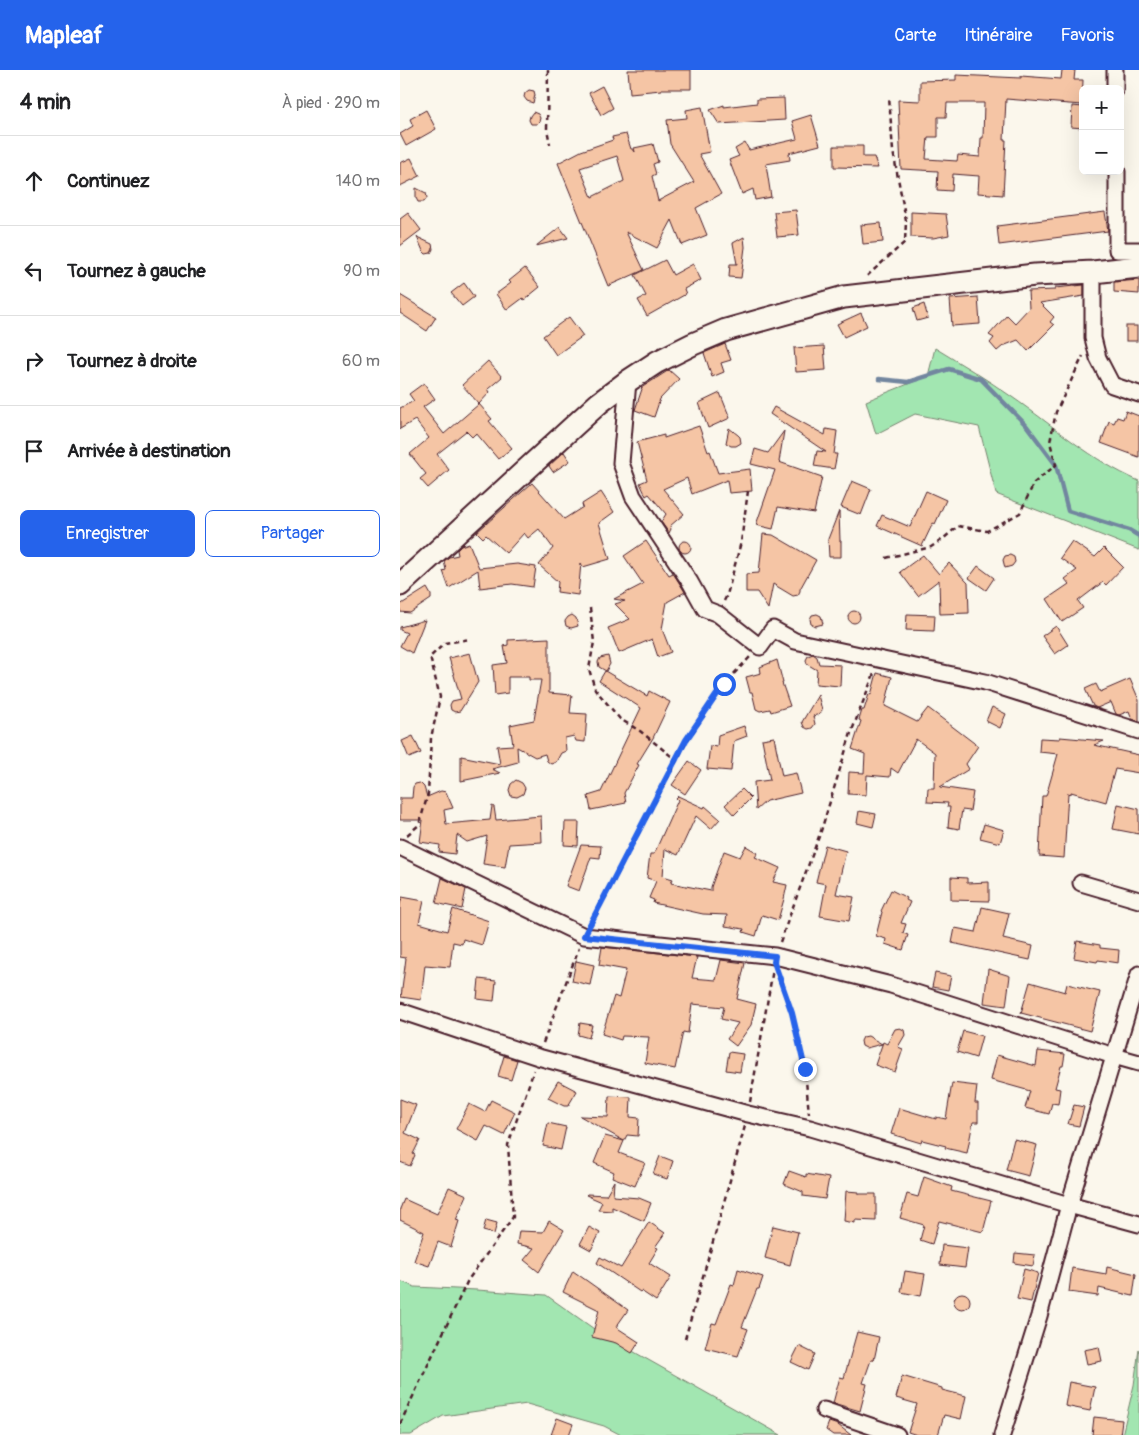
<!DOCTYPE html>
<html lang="fr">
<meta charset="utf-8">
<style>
body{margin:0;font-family:Pangolin,sans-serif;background:#f2f2f2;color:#202124}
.controls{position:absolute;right:15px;top:15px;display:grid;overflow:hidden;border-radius:8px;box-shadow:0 5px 20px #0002}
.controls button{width:45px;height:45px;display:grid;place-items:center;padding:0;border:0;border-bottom:1px solid #e0e0e0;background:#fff;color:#202124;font:25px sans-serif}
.stop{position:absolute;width:15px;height:15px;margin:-11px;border:4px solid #2563eb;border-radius:50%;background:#fff}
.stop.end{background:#2563eb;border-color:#fff;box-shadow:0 1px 5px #0008}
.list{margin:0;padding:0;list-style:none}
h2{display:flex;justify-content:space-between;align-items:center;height:65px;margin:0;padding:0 20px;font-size:21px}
h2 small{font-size:16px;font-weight:400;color:#757577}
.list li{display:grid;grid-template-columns:32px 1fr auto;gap:15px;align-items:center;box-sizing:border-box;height:90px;padding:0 20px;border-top:1px solid #e0e0e0}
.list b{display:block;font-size:19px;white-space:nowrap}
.list em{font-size:16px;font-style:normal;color:#757577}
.actions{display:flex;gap:10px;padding:15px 20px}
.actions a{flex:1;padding:11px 0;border:1px solid #2563eb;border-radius:8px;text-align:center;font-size:18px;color:#2563eb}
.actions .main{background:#2563eb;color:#fff}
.icon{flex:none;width:28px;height:28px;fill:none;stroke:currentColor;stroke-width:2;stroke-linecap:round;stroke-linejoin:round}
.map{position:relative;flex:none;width:739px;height:1365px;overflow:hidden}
header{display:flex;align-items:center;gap:30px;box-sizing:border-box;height:70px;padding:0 25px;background:#2563eb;color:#fff}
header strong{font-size:24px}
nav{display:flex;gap:28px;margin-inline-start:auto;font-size:18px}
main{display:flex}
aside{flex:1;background:#fff}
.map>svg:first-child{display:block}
.green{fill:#a2e6b1;stroke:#76826e}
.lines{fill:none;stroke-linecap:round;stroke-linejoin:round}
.stream{stroke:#72869f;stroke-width:4.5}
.building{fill:#f5c5a5;stroke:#4a1f2b;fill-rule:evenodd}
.minor-casing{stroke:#4a1f2b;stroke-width:19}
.highway-casing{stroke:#4a1f2b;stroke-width:25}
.path{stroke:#4a1f2b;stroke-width:2.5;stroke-dasharray:5 4;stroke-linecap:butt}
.minor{stroke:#fbf7ec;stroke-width:15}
.highway{stroke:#fbf7ec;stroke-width:21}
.route{stroke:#2563eb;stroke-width:6}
</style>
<header>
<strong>Mapleaf</strong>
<nav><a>Carte</a><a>Itinéraire</a><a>Favoris</a></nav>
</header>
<main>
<aside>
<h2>4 min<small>À pied · 290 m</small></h2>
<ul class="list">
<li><svg class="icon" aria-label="ahead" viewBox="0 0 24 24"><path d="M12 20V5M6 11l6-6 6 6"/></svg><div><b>Continuez</b></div><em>140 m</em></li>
<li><svg class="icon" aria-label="left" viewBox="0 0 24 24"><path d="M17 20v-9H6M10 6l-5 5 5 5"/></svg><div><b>Tournez à gauche</b></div><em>90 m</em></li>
<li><svg class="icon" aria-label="right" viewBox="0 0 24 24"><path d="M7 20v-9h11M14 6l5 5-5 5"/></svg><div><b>Tournez à droite</b></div><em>60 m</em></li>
<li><svg class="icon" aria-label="arrive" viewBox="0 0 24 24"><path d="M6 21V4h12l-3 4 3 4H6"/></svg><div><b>Arrivée à destination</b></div></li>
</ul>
<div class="actions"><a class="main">Enregistrer</a><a>Partager</a></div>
</aside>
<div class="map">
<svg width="739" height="1365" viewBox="0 0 739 1365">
<rect width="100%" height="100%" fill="#fbf7ec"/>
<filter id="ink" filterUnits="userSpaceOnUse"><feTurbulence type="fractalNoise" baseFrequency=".02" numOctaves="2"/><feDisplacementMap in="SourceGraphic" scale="10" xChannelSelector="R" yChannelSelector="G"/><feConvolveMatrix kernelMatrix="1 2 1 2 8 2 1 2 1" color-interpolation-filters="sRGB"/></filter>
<g filter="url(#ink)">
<!-- green -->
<g class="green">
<path d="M535,278C561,294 587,309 612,327C654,356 692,391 739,411V480L596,424L579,357L515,344L476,364L466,331L528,306Z"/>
<polygon points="0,1211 15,1217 77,1220 146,1225 197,1261 381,1365 221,1365 204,1356 127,1334 43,1346 11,1365 0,1365"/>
<polygon points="739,1279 739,1365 722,1365 734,1315"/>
</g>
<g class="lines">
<!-- stream -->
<polyline class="stream" points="479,309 508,312 549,299 581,309 626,355 656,395 668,441 729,460 739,466"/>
</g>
<!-- building -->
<g class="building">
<polygon points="228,0 291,0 291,19 261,19 261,20 230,23"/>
<path d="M662,0H675L674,10H683L682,35L606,29L604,70H606L603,125L578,123L579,106L553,104L552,121L537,120L538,101L501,99L498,30L520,31V11L556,10V5L621,8V6L661,9ZM547,33H584L583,68H581L580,87L558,85L557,91L526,89L528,67H538V47H546Z"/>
<polygon points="202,16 213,38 201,45 189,23"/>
<polygon points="129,20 134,21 135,25 133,33 127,31 124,27 125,23"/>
<polygon points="384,28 385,50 319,54 310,40 324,35 324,37 357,33 357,29"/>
<polygon points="672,36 683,37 683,58 671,57"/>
<path d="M302,37L310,82L299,84L321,124L296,138L307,165L282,175L272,150L257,178L226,162L244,200L208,216L158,93L181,81L213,70L212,67L226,64L231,79H233L235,82L234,78L253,74L258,92L253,94L256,104L252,106L258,131L294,112L270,74L267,50L287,48L286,40ZM217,86L224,111L192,127L180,98Z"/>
<polygon points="26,40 36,59 6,76 0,64 13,56 10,49"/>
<polygon points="133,42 138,44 140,48 139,52 137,54 131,54 129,50 130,46"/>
<polygon points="411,45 420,75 389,83 390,90 366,94 371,127 355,130 353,119 342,124 329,90 339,86 335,79 345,73 349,80 397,69 392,51"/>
<polygon points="434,76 463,76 463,87 474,87 478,98 434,97"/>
<polygon points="11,88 20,106 0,116 0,93"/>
<polygon points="16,118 26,123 27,128 24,132 18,132 16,128"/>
<polygon points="396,140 399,165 377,167 374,142"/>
<polygon points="511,142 546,144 549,165 533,168 511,167"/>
<polygon points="705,142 708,161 599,175 597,156"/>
<polygon points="8,143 21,160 0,176 0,149"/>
<polygon points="481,153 483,172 463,174 461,155"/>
<polygon points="160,157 168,168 136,176"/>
<polygon points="17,167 32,174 33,179 31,183 26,184 23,181"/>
<polygon points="344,167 345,177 341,208 329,207 330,194 337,194 333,173"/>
<polygon points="265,190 273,205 293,194 301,210 284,219 286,224 247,246 238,230 246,226 235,205"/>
<polygon points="125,198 140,217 124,230 123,228 107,240 96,224 111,213 109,211"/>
<polygon points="739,210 739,224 714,222 714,212"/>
<polygon points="64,213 74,227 62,236 51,223"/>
<polygon points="684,215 684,226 640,233 654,247 650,252 654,255 628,281 618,270 603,276 597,281 590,273 594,268 589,265 607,245 615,253 629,238 628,221 655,220 655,218"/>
<polygon points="0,225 36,247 27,261 0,243"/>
<polygon points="578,227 580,254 552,256 550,229"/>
<polygon points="524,234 528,248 517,251 513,238"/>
<polygon points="461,243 467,256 444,267 437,254"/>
<polygon points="169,247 183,266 156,285 143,266"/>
<rect x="726" y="256" width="11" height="15"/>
<polygon points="325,274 331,290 321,293 324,302 312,307 304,283"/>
<polygon points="424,276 426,300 396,302 394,278"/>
<polygon points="88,291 102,307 88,319 90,322 79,334 62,315"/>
<polygon points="269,300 279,309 260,329 254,347 235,340 242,319 241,318"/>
<polygon points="24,313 35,329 23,337 44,364 79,334 92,349 89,351 112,378 98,389 76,363 72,367 66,361 37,384 49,400 28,418 20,409 26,404 10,384 29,368 15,350 0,359 0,338 14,331 9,324"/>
<polygon points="320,323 330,348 308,358 299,333"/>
<polygon points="374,337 425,365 426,359 437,361 434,384 437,384 434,399 414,396 417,381 426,382 370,344"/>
<polygon points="726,341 739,346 739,387 701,373 709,351 714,353 717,347 723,349"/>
<polygon points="299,356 308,382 310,381 318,403 350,399 352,421 329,423 327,410 292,424 287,408 263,419 284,444 270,456 271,459 269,463 261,452 266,444 249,424 246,426 240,413 247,410 237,372 264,365 264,368"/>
<polygon points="329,358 338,365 340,367 341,373 336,376 331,376 326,373"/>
<polygon points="384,361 379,392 422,407 414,443 378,437 373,459 356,455 375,400 351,394 355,379 368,383"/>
<polygon points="164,382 170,391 153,402 149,396"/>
<polygon points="452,411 471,419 461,445 441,437"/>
<polygon points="132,413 164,449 183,437 182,434 201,422 214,442 199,453 210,489 183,497 181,493 178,525 157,522 158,512 139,495 153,478 139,459 128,468 124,463 106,483 86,465 83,468 77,462"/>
<polygon points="526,421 546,430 535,454 533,453 522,476 477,456 482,445 510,457"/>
<polygon points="439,441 440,471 441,471 441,487 429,487 428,469"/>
<polygon points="363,464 373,465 416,490 400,519 400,521 398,525 393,526 373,514 368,539 357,522 346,522 346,504 359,503"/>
<polygon points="246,471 269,505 273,503 285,522 267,532 262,559 271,582 258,587 252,569 219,583 213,568 213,567 212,567 208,558 230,549 215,534 225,531 214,529 243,514 224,486"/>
<polygon points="672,471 695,487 704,478 723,497 706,515 703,512 678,531 683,538 662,552 647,529 669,514 665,509 677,500 660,488"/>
<circle cx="285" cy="477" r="6"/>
<polygon points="69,473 79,498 117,494 136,497 133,517 112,514 80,518 78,500 49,518 43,501 46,500 44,491 49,487 58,485 57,480 61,476"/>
<polygon points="523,485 539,504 549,493 568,513 569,543 540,544 539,510 518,526 500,502"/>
<polygon points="610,485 614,487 615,492 612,496 605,498 603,490 605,486"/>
<polygon points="578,496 594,508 586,520 569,508"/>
<polygon points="27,518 31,525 31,529 10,543 0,542 0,535"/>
<circle cx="454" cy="547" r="6"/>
<polygon points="417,544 421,546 423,554 415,556 411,554 410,549 412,545"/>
<polygon points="507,544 535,545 534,561 506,560"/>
<polygon points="172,545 176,548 178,556 171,558 166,556 165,551 168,547"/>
<polygon points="25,550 12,583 0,576 7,563 0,560 0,557"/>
<polygon points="656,556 668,575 655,584 642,566"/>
<polygon points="149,568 149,623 172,625 170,643 187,644 185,672 176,671 174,666 165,668 166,681 161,683 156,692 151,694 147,691 145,684 135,687 117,677 118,692 92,699 100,703 61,711 61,686 100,694 97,676 113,675 110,655 134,650 141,610 129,610 129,607 108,607 108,623 95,625 93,595 107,593 104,576 108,575 108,570"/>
<polygon points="70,583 78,612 60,641 55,642 51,640 50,635 52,631 61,629 49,588"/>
<polygon points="413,584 417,587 419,594 441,595 440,616 416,614 417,600 407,594 406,590 408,586"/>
<polygon points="208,586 210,594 206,601 199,597 198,592 200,588"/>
<polygon points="377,590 383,613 382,613 390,636 371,642 370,639 360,641 356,639 352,622 350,622 346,607 361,603 360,597"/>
<polygon points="205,601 247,626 249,621 270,632 253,668 237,694 239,695 224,723 226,733 191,740 188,726 201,722 241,638 199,611"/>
<polygon points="477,603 492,607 485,636 517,652 528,638 578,676 566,694 569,699 540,717 573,722 570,741 562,740 559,759 548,757 550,737 547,737 548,733 527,732 528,718 534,718 535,683 516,669 498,703 491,698 490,707 467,705 466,725 448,724 449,702 464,703 465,684 452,679 461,651 459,650 462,640 464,640 469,624 471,625"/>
<polygon points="730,609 739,630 739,651 732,649 729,641 719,645 716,644 711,632 697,638 693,636 685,619 696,614 700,622"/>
<polygon points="418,625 422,640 420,644 413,646 415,654 412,658 408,659 404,657 402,652"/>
<polygon points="592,637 606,644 600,658 586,651"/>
<polygon points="344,656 347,666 334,671 331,701 307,699 310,676 317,677 318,665"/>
<polygon points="13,666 21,683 9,688 2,671"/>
<polygon points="374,667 382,706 396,703 401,723 366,731 356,740 354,712 370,710 362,669"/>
<polygon points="660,667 704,671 694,675 739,685 739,703 715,699 706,732 671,722 671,724 668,723 664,788 639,786 642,726 646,726 658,684 639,682 640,668 660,669"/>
<polygon points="289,691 301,700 285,724 272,715"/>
<polygon points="116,710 122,713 125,718 123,724 117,727 111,726 109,720 111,714"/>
<polygon points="20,713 24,717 27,727 41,721 46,722 53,738 44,740 46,754 90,750 92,736 94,737 96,750 141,746 142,772 109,774 105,797 83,794 87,766 67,772 57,765 55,784 39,782 40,775 20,772 23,750 0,750 0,728 12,728 13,717 15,714"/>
<polygon points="342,719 351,728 334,745 325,735"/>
<polygon points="278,726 304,738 305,736 320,749 311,759 296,746 278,785 265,779 263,806 273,809 271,813 311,821 311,817 324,781 340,787 346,776 358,783 355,787 380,798 373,812 387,815 384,829 378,850 362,845 356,866 343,862 344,859 325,856 327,845 303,844 253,833 254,830 249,828 256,811 247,808 250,784 254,784 278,730 276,728"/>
<polygon points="718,734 739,739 739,764 713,759"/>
<polygon points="459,741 476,744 473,757 457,753"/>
<polygon points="165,752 179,752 178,776 164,775"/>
<polygon points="584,754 604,760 600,773 580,768"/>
<polygon points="181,775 201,776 200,788 191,787 179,821 166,816"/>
<polygon points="425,775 446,781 436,824 454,827 449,851 420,846 426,814 416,812"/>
<polygon points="551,807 567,808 567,813 589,812 589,831 551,830"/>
<polygon points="42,808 66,819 62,839 36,833"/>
<polygon points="491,820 507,828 506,830 510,832 501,853 506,854 503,863 508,865 503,880 485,874 486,869 476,866 482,842 481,841"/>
<polygon points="2,827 24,831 19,853 47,861 53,839 89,851 82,875 63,869 62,874 53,872 50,897 25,895 21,930 1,927 6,888 0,887 0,835"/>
<polygon points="582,837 609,843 603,869 633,876 630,890 552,873 555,858 576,862"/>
<polygon points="677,871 700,875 700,878 719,880 718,893 698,890 697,892 674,888"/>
<polygon points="202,877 297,887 292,908 316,910 321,890 345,893 337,929 356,934 351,955 336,976 327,969 338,953 321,949 324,937 292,934 288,963 283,962 275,999 245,993 249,967 222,966 221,970 202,964 214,926 219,928 226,900 199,895"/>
<polygon points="176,891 194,895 190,915 172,911"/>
<polygon points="588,899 610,906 606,936 584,933"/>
<polygon points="535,903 551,906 548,920 532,917"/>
<polygon points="79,909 96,911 94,931 77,929"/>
<polygon points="630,912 665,922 667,914 700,922 690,961 621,943"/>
<polygon points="180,953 192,955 189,968 178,965"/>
<polygon points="500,958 504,960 505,965 498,977 503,979 495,1002 475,995 483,972 487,974 495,959"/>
<polygon points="563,961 582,966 576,988 557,982"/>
<polygon points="468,966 482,974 466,978 462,976 461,971 463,967"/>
<polygon points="638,981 665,984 663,996 661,996 655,1018 660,1019 658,1034 652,1033 649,1044 625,1038 630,1021 591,1010 597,985 636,996"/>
<polygon points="329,982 343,984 340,1002 326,1000"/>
<polygon points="104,986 117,990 111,1010 98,1006"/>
<polygon points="158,1011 177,1021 168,1036 164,1036 148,1028"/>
<polygon points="552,1013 577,1016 575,1033 578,1033 578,1052 573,1052 567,1083 545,1078 546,1076 522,1070 521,1073 491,1064 499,1038 536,1049 536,1047 546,1049"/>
<polygon points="209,1026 231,1027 230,1047 239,1048 238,1066 227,1065 224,1071 180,1046 208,1047"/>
<polygon points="0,1029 16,1035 5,1063 20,1070 13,1084 15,1085 10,1096 0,1092"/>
<polygon points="91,1030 115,1042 104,1065 86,1056 78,1071 56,1059 69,1034 85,1042"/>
<polygon points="674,1035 684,1037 679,1056 668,1054"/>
<polygon points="148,1053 166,1057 161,1080 143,1076"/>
<polygon points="205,1066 224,1071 219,1083 245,1093 235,1116 212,1107 214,1102 194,1093"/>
<polygon points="614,1069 637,1075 629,1106 606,1100"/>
<polygon points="260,1086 273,1091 267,1109 253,1104"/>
<polygon points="389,1101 406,1107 406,1104 429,1108 425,1129 403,1126 403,1122 384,1114"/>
<polygon points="524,1107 552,1117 551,1121 591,1131 583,1162 539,1151 532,1174 520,1170 524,1155 500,1148 507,1124 518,1127"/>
<polygon points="214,1111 213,1126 239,1128 251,1133 244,1151 212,1137 212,1141 198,1140 202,1132 186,1125 187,1124 206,1125"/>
<polygon points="49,1117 67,1125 56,1150 59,1151 51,1177 38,1172 29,1196 14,1191 24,1162 0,1150 0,1139 4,1129 37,1144"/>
<polygon points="446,1121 459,1122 459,1124 476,1124 476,1151 455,1150 455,1153 444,1151"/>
<polygon points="86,1150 97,1153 94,1164 83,1161"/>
<polygon points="149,1151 164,1160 139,1202 124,1190 134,1178 117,1174 119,1161 143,1162"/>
<polygon points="249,1152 265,1163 255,1177 258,1178 249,1193 271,1207 256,1231 241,1221 240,1222 197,1193 200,1187 221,1198"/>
<polygon points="373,1156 398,1162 390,1195 365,1188"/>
<polygon points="189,1157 200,1163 191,1180 180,1174"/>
<polygon points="542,1175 568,1178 565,1198 540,1195"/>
<polygon points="615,1183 635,1185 633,1196 614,1193"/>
<polygon points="707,1197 736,1204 733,1226 699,1218 698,1226 669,1222 672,1198 706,1204"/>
<polygon points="338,1199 363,1207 359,1219 357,1219 342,1257 348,1259 338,1286 305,1278 312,1253 316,1254 331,1214 334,1215"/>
<polygon points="624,1199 638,1203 631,1232 617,1229"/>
<polygon points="173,1201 228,1240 216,1257 239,1272 232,1283 216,1273 192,1267 199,1240 163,1222"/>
<polygon points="505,1201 525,1204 521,1226 501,1222"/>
<circle cx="562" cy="1231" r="8"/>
<polygon points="457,1262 479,1267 474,1290 471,1290 463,1313 467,1314 460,1341 433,1333 440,1307 444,1308"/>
<polygon points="399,1276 415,1284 408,1300 391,1292"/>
<polygon points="699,1277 702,1291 687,1294 684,1280"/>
<polygon points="502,1306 542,1318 542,1320 566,1326 561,1349 544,1345 538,1365 517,1365 508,1362 517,1334 496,1328"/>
<polygon points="669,1312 695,1317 690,1341 665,1336"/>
<polygon points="694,1347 722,1350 720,1365 692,1365"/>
<polygon points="157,1348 173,1354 169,1365 151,1365"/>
<polygon points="429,1352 438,1355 451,1365 433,1365 426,1360"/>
</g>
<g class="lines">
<!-- minor casing -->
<g class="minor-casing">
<g id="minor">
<polyline points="715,0 715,19"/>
<polyline points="717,101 717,180 739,180"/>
<polyline points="693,202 693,268 698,288 712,315 739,324"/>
<polyline points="228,311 221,393 233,426 290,512 305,539 318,544 360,577 373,559 395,571 585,612 739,661"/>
<polyline points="0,777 184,866 375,886 491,915 714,986 739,993"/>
<polyline points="681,813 739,830"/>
<polyline points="0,941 138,987 348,1044 410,1058 669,1135 739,1154"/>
<polyline points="424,1340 497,1365"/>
<polyline points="602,1365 639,1246 669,1135 739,904"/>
</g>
</g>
<!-- highway casing -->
<g class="highway-casing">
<polyline id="highway" points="0,515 199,333 228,311 257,292 293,274 326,260 444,227 635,205 693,202 739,197"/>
</g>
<!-- path -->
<g class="path">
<polyline points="148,0 147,59 150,74"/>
<polyline points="467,206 505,172 506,151 493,81 489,27"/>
<polyline points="486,488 531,477 543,469 558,456 587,461 620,443 634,413 656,395 650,372 656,342 683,286"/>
<polyline points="324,531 327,525 341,472 348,421"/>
<polyline points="190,538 194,572 189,599 195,619 220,649 240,661 276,690"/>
<polyline points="7,765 19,755 28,724 31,668 40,627 30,587 45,573 71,569"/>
<polyline points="191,853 287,670 324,614 351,586"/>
<polyline points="380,872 421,761 451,663 475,601"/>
<polyline points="377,901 392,943 405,999 409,1044"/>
<polyline points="143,973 179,878"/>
<polyline points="350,1032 373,899"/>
<polyline points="285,1269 316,1161 345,1056"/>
<polyline points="0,1354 68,1210 113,1147 108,1075 134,1000"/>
</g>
<!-- minor -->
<use href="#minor" class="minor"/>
<!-- highway -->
<use href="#highway" class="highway"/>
</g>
</g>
<g class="lines" filter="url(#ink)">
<!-- route -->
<polyline class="route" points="324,614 286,670 184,866 375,886 374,892 392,943 405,999"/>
</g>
</svg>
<div class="controls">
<button>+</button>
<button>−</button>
</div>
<div class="stop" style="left:324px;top:614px"></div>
<div class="stop end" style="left:405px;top:999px"></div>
</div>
</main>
